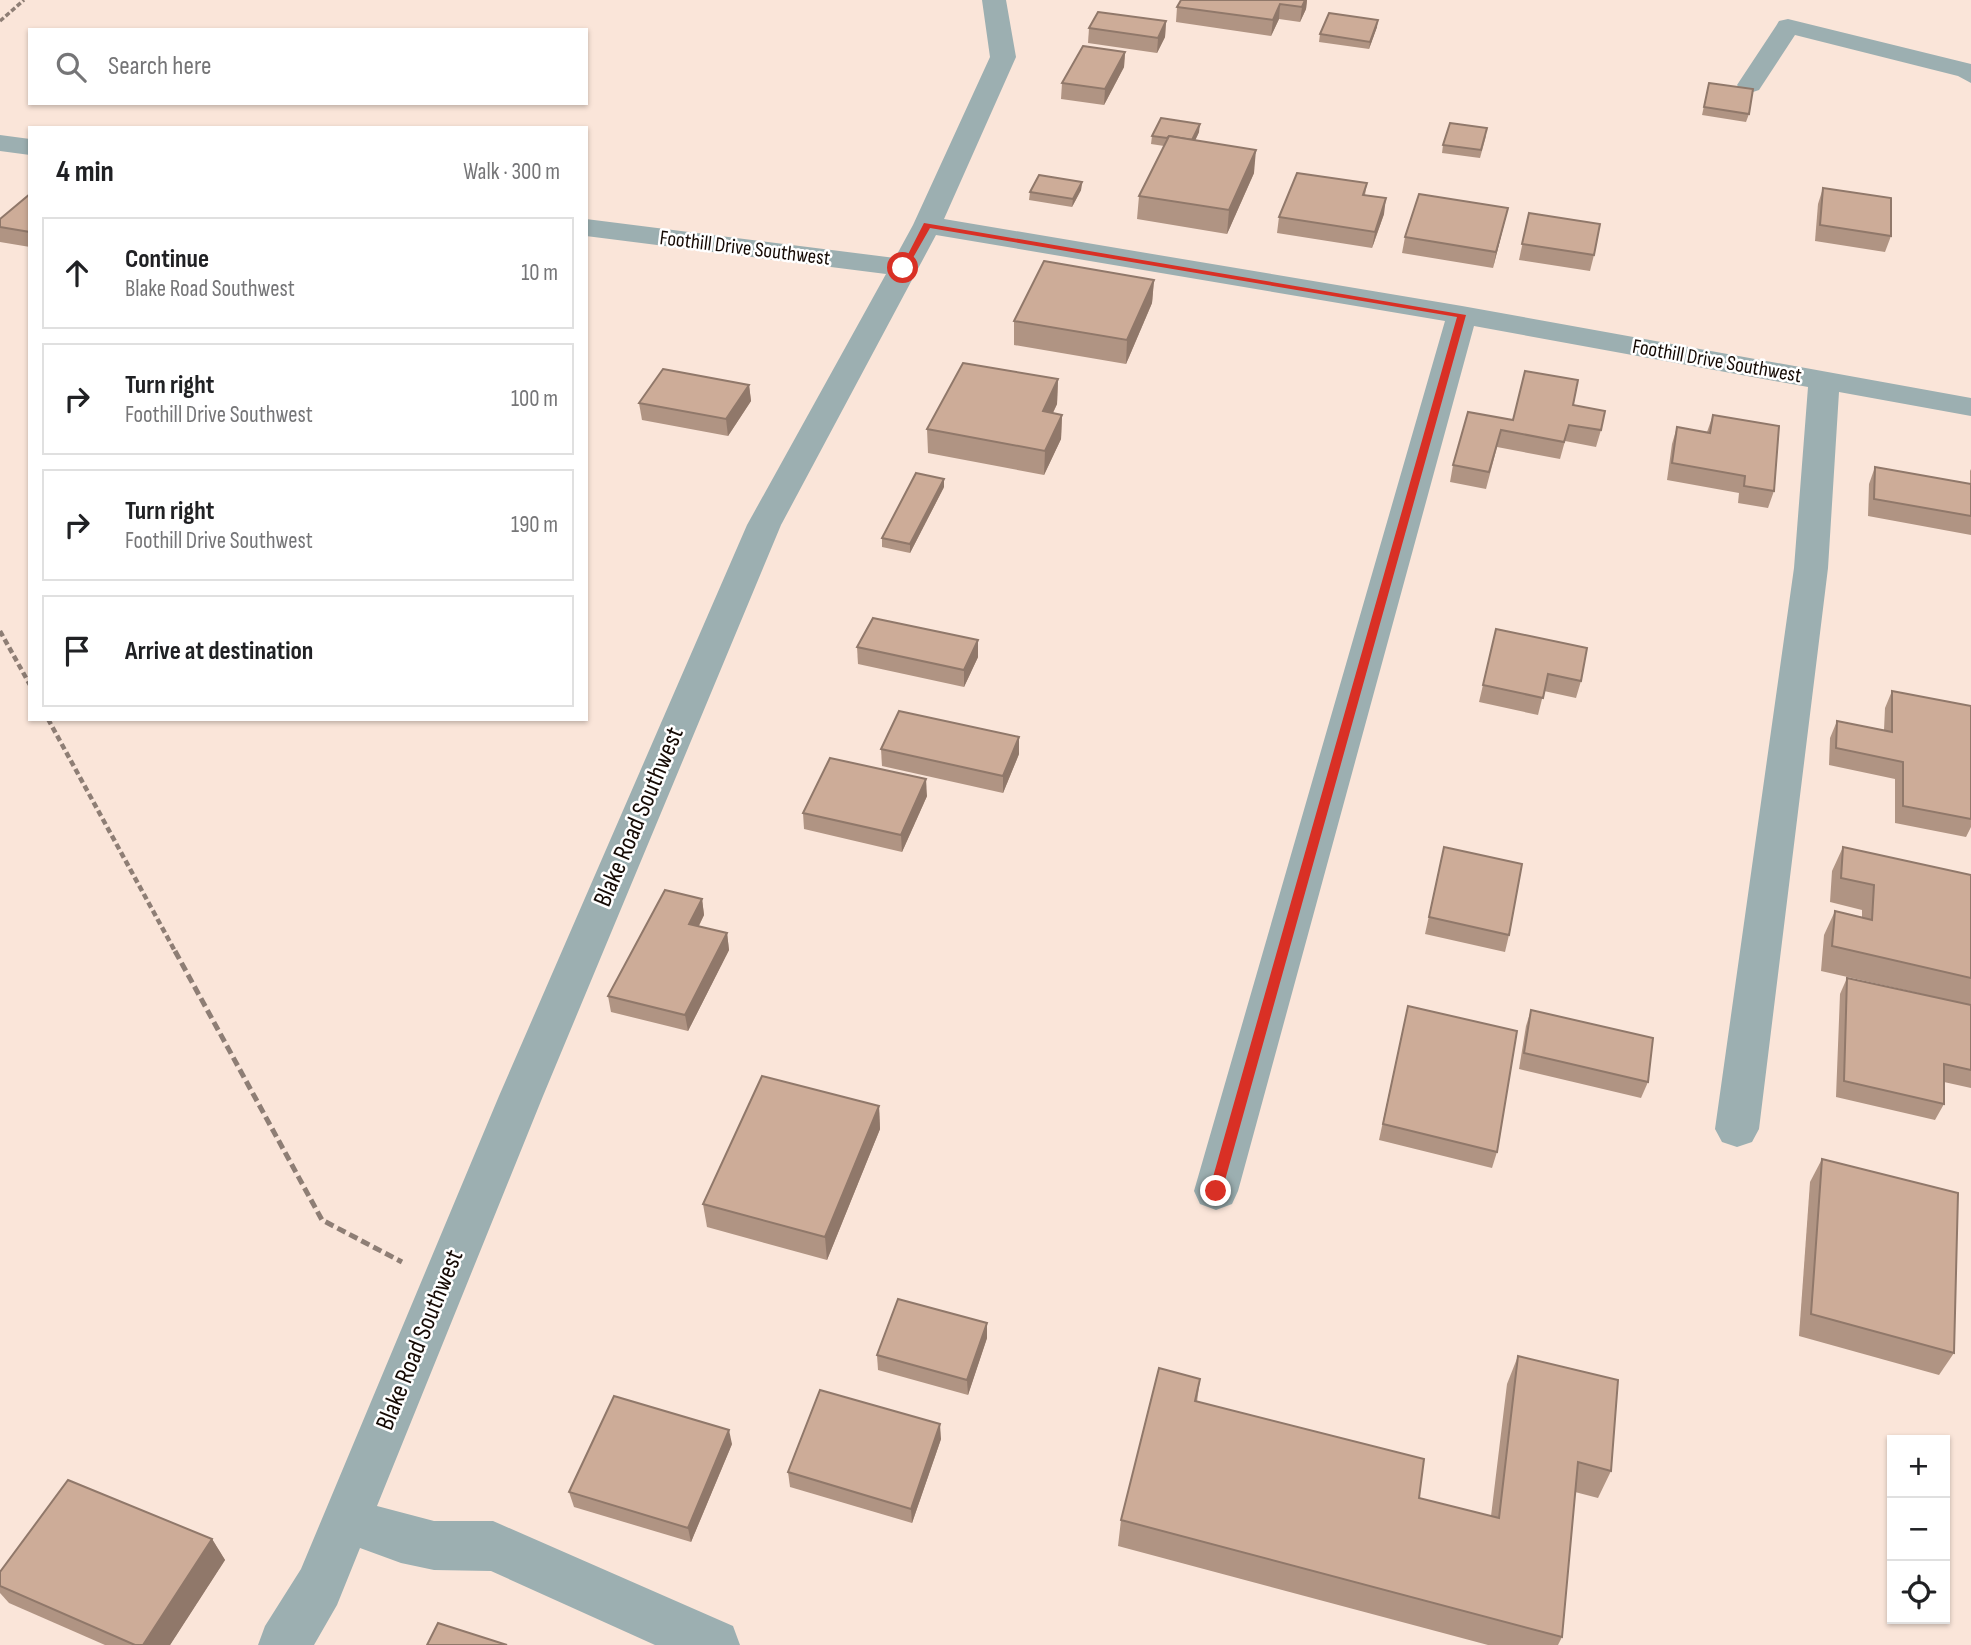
<!DOCTYPE html>
<meta charset="utf-8">
<style>
body{margin:0;font-family:"Sofia Sans Condensed",sans-serif;background:#f6f6f6;color:#202124}
.controls{position:absolute;right:21px;bottom:21px;display:grid;overflow:hidden;border-radius:0px;box-shadow:0 2px 5px #0004}
.controls button{width:63px;height:63px;display:grid;place-items:center;padding:0;border:0;border-bottom:2px solid #e0e0e0;background:#fff;color:#202124;font:35px sans-serif}
.stop{position:absolute;width:21px;height:21px;margin:-16px;border:5px solid #d93025;border-radius:50%;background:#fff}
.stop.end{background:#d93025;border-color:#fff;box-shadow:0 2px 7px #0008}
.list{margin:0;padding:0;list-style:none}
h2{display:flex;justify-content:space-between;align-items:center;height:91px;margin:0;padding:0 28px;font-size:30px}
h2 small{font-size:23px;font-weight:400;color:#757577}
.list li{display:grid;grid-template-columns:46px 1fr auto;gap:21px;align-items:center;box-sizing:border-box;height:112px;margin:0 14px 14px;padding:0 14px;border:2px solid #e0e0e0;border-radius:0px}
.list b{display:block;font-size:26px;white-space:nowrap}
.list p{margin:0;font-size:23px;white-space:nowrap;color:#757577}
.list em{font-size:23px;font-style:normal;color:#757577}
.icon{flex:none;width:38px;height:38px;fill:none;stroke:currentColor;stroke-width:2;stroke-linecap:round;stroke-linejoin:round}
.map{position:relative;flex:none;width:1971px;height:1645px;overflow:hidden}
.search{position:absolute;background:#fff;box-shadow:0 2px 5px #0004;left:28px;top:28px;width:560px;height:77px;display:flex;align-items:center;gap:18px;box-sizing:border-box;padding:0 24px;border-radius:0px;color:#757577;font-size:26px}
.panel{position:absolute;background:#fff;box-shadow:0 2px 5px #0004;left:28px;top:126px;width:560px;height:595px;border-radius:0px}
.map>svg:first-child{display:block}
.lines{fill:none;stroke-linecap:round;stroke-linejoin:round}
.path-far2{stroke:#8e7e75;stroke-width:3.5;stroke-dasharray:5 2.5;stroke-linecap:butt}
.path-far1{stroke:#8e7e75;stroke-width:4.5;stroke-dasharray:6 3.5;stroke-linecap:butt}
.path{stroke:#8e7e75;stroke-width:5;stroke-dasharray:9 4.5;stroke-linecap:butt}
.minor{fill:#9cafb1;fill-rule:evenodd}
.wall{fill:#b09483}
.shaded-wall{fill:#90786a}
.building{fill:#cdac98;stroke:#90786a;stroke-width:2}
.route{fill:#d93025}
.labels{text-anchor:middle;dominant-baseline:central;stroke-width:5;stroke-linejoin:round;paint-order:stroke}
.far-street-label{font-size:21px;fill:#150a04;stroke:#fff}
.street-label{font-size:26px;fill:#150a04;stroke:#fff}
</style>
<div class="map">
<svg width="1971" height="1645" viewBox="0 0 1971 1645">
<rect width="100%" height="100%" fill="#fae5d9"/>
<g class="lines">
<!-- path-far2 -->
<polyline class="path-far2" points="0,21 24,0"/>
<!-- path-far1 -->
<g class="path-far1">
<polyline points="0,631 30,685"/>
<polyline points="48,719 176,953"/>
</g>
<!-- path -->
<polyline class="path" points="175,951 322,1220 402,1262"/>
<!-- minor -->
<g class="minor">
<polygon points="982,0 1006,0 1016,57 944,219 1462,306 1971,398 1971,416 1839,392 1828,568 1759,1129 1752,1142 1737,1147 1722,1142 1715,1129 1794,568 1808,387 1474,326 1238,1191 1232,1204 1216,1210 1200,1204 1194,1191 1445,321 936,235 781,525 543,1096 377,1506 434,1521 493,1521 733,1626 740,1645 655,1645 491,1571 434,1570 401,1563 360,1548 337,1605 314,1645 258,1645 265,1626 301,1569 499,1096 747,525 886,274 586,236 586,219 895,258 913,225 990,57"/>
<polygon points="1788,19 1971,64 1971,83 1958,76 1795,35 1759,90 1750,93 1741,90 1737,85 1776,26 1779,21"/>
<polygon points="0,135 30,139 30,155 0,151"/>
</g>
</g>
<!-- wall -->
<g class="wall">
<polygon points="1307,0 1306,9 1300,22 1279,19 1271,36 1176,22 1177,7"/>
<polygon points="1166,21 1165,37 1157,53 1088,43 1089,28"/>
<polygon points="1377,27 1369,49 1319,42 1320,34"/>
<polygon points="1125,52 1124,67 1104,105 1061,99 1062,83"/>
<polygon points="1709,83 1749,114 1746,122 1702,115"/>
<polygon points="1199,132 1195,140 1254,173 1227,234 1137,219 1139,196 1164,146 1151,144 1152,136"/>
<polygon points="1486,136 1480,158 1442,153 1443,145"/>
<polygon points="1082,182 1081,190 1072,207 1029,200 1030,192"/>
<polygon points="1367,183 1365,195 1384,214 1372,248 1277,233 1279,217"/>
<polygon points="1823,188 1891,236 1885,252 1815,241 1818,204"/>
<polygon points="30,194 30,247 0,242 0,219"/>
<polygon points="1508,208 1493,268 1402,253 1405,237"/>
<polygon points="1529,213 1594,255 1590,271 1519,260"/>
<polygon points="1154,280 1152,303 1126,364 1014,345 1014,321"/>
<polygon points="1058,379 1057,404 1053,413 1062,415 1061,439 1044,475 928,453 927,429"/>
<polygon points="749,385 751,401 728,436 642,420 639,403"/>
<polygon points="1573,405 1601,430 1596,447 1565,441 1560,459 1497,447 1486,489 1450,482 1453,465 1513,420"/>
<polygon points="1713,415 1774,491 1768,508 1738,503 1739,493 1667,480 1672,444 1677,427 1707,432"/>
<polygon points="1875,467 1970,484 1970,471 1971,469 1971,535 1868,516 1869,484"/>
<polygon points="944,487 910,553 882,547 882,538"/>
<polygon points="1496,629 1581,681 1576,698 1544,691 1538,715 1479,702"/>
<polygon points="857,647 978,657 964,687 858,664"/>
<polygon points="1892,691 1971,706 1971,827 1966,837 1895,823 1895,779 1829,765 1830,738 1837,721 1884,730 1885,708"/>
<polygon points="1019,737 1019,754 1003,793 882,766 881,749"/>
<polygon points="927,796 902,852 804,829 803,813"/>
<polygon points="1444,847 1509,935 1505,952 1425,934"/>
<polygon points="1843,847 1971,875 1971,1088 1944,1082 1944,1104 1935,1120 1836,1097 1840,994 1847,978 1927,995 1821,971 1824,935 1835,911 1862,917 1862,910 1830,902 1832,871"/>
<polygon points="702,899 704,915 699,926 727,933 729,950 688,1031 611,1012 608,996"/>
<polygon points="1408,1006 1497,1152 1492,1168 1379,1140"/>
<polygon points="1531,1010 1648,1082 1641,1098 1519,1069 1526,1026"/>
<polygon points="879,1106 880,1129 827,1260 707,1227 703,1204"/>
<polygon points="1822,1159 1954,1353 1939,1375 1799,1336 1810,1182"/>
<polygon points="987,1338 968,1395 878,1370 877,1355"/>
<polygon points="1518,1356 1611,1471 1598,1498 1575,1492 1562,1637 1558,1645 1488,1645 1118,1546 1121,1520 1200,1379 1197,1402 1419,1498 1491,1516 1507,1384"/>
<polygon points="941,1439 912,1523 790,1487 788,1472"/>
<polygon points="732,1444 691,1542 574,1507 569,1492"/>
<polygon points="212,1539 225,1560 170,1645 105,1645 9,1603 0,1593 0,1572"/>
</g>
<!-- shaded-wall -->
<g class="shaded-wall">
<polygon points="1305,0 1307,0 1306,9 1300,22 1302,7"/>
<polygon points="1280,4 1279,19 1271,36 1273,20"/>
<polygon points="1378,20 1377,27 1369,49 1370,42"/>
<polygon points="1166,21 1165,37 1157,53 1158,38"/>
<polygon points="1125,52 1124,67 1104,105 1105,89"/>
<polygon points="1200,124 1199,132 1191,150 1191,142"/>
<polygon points="1256,150 1254,173 1227,234 1229,210"/>
<polygon points="1082,182 1081,190 1072,207 1073,199"/>
<polygon points="1386,198 1384,214 1372,248 1375,232"/>
<polygon points="1508,208 1493,268 1496,252"/>
<polygon points="1154,280 1152,303 1126,364 1127,340"/>
<polygon points="1058,379 1057,404 1042,435 1043,411"/>
<polygon points="749,385 751,401 728,436 726,419"/>
<polygon points="1062,415 1061,439 1044,475 1045,451"/>
<polygon points="944,479 944,487 910,553 910,544"/>
<polygon points="978,640 978,657 964,687 964,670"/>
<polygon points="1019,737 1019,754 1003,793 1003,776"/>
<polygon points="926,779 927,796 902,852 901,835"/>
<polygon points="702,899 704,915 691,941 689,924"/>
<polygon points="727,933 729,950 688,1031 685,1015"/>
<polygon points="879,1106 880,1129 827,1260 825,1237"/>
<polygon points="987,1323 987,1338 968,1395 967,1380"/>
<polygon points="940,1424 941,1439 912,1523 911,1509"/>
<polygon points="729,1430 732,1444 691,1542 688,1528"/>
<polygon points="212,1539 225,1560 170,1645 143,1645"/>
</g>
<!-- building -->
<g class="building">
<polygon points="1181,0 1305,0 1302,7 1280,4 1273,20 1177,7"/>
<polygon points="1098,12 1166,21 1158,38 1089,28"/>
<polygon points="1329,13 1378,20 1370,42 1320,34"/>
<polygon points="1083,46 1125,52 1105,89 1062,83"/>
<polygon points="1709,83 1753,89 1749,114 1704,107"/>
<polygon points="1161,118 1200,124 1192,140 1169,136 1167,138 1152,136"/>
<polygon points="1450,123 1487,128 1481,150 1443,145"/>
<polygon points="1169,136 1256,150 1229,210 1139,196"/>
<polygon points="1297,173 1367,183 1363,195 1386,198 1375,232 1279,217"/>
<polygon points="1039,175 1082,182 1073,199 1030,192"/>
<polygon points="1823,188 1891,198 1891,236 1820,225"/>
<polygon points="30,194 30,232 0,227 0,219"/>
<polygon points="1419,194 1508,208 1496,252 1405,237"/>
<polygon points="1529,213 1600,224 1594,255 1522,244"/>
<polygon points="1044,261 1154,280 1127,340 1014,321"/>
<polygon points="963,363 1058,379 1043,411 1062,415 1045,451 927,429"/>
<polygon points="663,369 749,385 726,419 639,403"/>
<polygon points="1525,371 1578,380 1573,405 1605,411 1601,430 1569,425 1564,442 1501,430 1489,472 1453,465 1468,412 1513,420"/>
<polygon points="1713,415 1779,426 1774,491 1744,486 1745,476 1672,463 1677,427 1710,433"/>
<polygon points="1875,467 1971,484 1971,516 1874,499"/>
<polygon points="916,473 944,479 910,544 882,538"/>
<polygon points="873,618 978,640 964,670 857,647"/>
<polygon points="1496,629 1587,648 1581,681 1548,674 1543,698 1483,685"/>
<polygon points="1892,691 1971,706 1971,819 1903,806 1903,762 1836,748 1837,721 1892,732"/>
<polygon points="899,711 1019,737 1003,776 881,749"/>
<polygon points="830,758 926,779 901,835 803,813"/>
<polygon points="1444,847 1522,864 1509,935 1429,917"/>
<polygon points="1843,847 1971,875 1971,978 1832,946 1835,911 1872,920 1874,885 1841,878"/>
<polygon points="665,890 702,899 689,924 727,933 685,1015 608,996"/>
<polygon points="1847,978 1971,1005 1971,1070 1944,1064 1944,1104 1844,1081"/>
<polygon points="1408,1006 1517,1031 1497,1152 1383,1124"/>
<polygon points="1531,1010 1653,1038 1648,1082 1524,1053"/>
<polygon points="762,1076 879,1106 825,1237 703,1204"/>
<polygon points="1822,1159 1958,1193 1954,1353 1811,1314"/>
<polygon points="898,1299 987,1323 967,1380 877,1355"/>
<polygon points="1518,1356 1618,1380 1611,1471 1578,1462 1562,1637 1121,1520 1159,1368 1200,1379 1195,1401 1424,1459 1419,1498 1499,1518"/>
<polygon points="820,1390 940,1424 911,1509 788,1472"/>
<polygon points="614,1396 729,1430 688,1528 569,1492"/>
<polygon points="68,1480 212,1539 143,1645 135,1645 0,1586 0,1572"/>
<polygon points="438,1623 507,1645 427,1645"/>
</g>
<!-- route -->
<polygon class="route" points="924,223 1466,315 1222,1191 1216,1196 1209,1191 1457,317 930,228 906,270 900,270"/>
<g class="labels">
<!-- far-street labels -->
<g class="far-street-label">
<text transform="translate(745 248) rotate(7)">Foothill Drive Southwest</text>
<text transform="translate(1717 361) rotate(10)">Foothill Drive Southwest</text>
</g>
<!-- street labels -->
<g class="street-label">
<text transform="translate(639 817) rotate(-67)">Blake Road Southwest</text>
<text transform="translate(420 1340) rotate(-68)">Blake Road Southwest</text>
</g>
</g>
</svg>
<div class="controls">
<button>+</button>
<button>−</button>
<button><svg class="icon" aria-label="locate" viewBox="0 0 24 24"><circle cx="12" cy="12" r="6"/><path d="M12 2v4M12 18v4M2 12h4M18 12h4"/></svg></button>
</div>
<div class="stop" style="left:903px;top:268px"></div>
<div class="stop end" style="left:1216px;top:1191px"></div>
<div class="search"><svg class="icon" aria-label="search" viewBox="0 0 24 24"><circle cx="10" cy="10" r="6"/><path d="M15 15l6 6"/></svg>Search here</div>
<section class="panel">
<h2>4 min<small>Walk · 300 m</small></h2>
<ul class="list">
<li><svg class="icon" aria-label="ahead" viewBox="0 0 24 24"><path d="M12 20V5M6 11l6-6 6 6"/></svg><div><b>Continue</b><p>Blake Road Southwest</p></div><em>10 m</em></li>
<li><svg class="icon" aria-label="right" viewBox="0 0 24 24"><path d="M7 20v-9h11M14 6l5 5-5 5"/></svg><div><b>Turn right</b><p>Foothill Drive Southwest</p></div><em>100 m</em></li>
<li><svg class="icon" aria-label="right" viewBox="0 0 24 24"><path d="M7 20v-9h11M14 6l5 5-5 5"/></svg><div><b>Turn right</b><p>Foothill Drive Southwest</p></div><em>190 m</em></li>
<li><svg class="icon" aria-label="arrive" viewBox="0 0 24 24"><path d="M6 21V4h12l-3 4 3 4H6"/></svg><div><b>Arrive at destination</b></div></li>
</ul>
</section>
</div>
